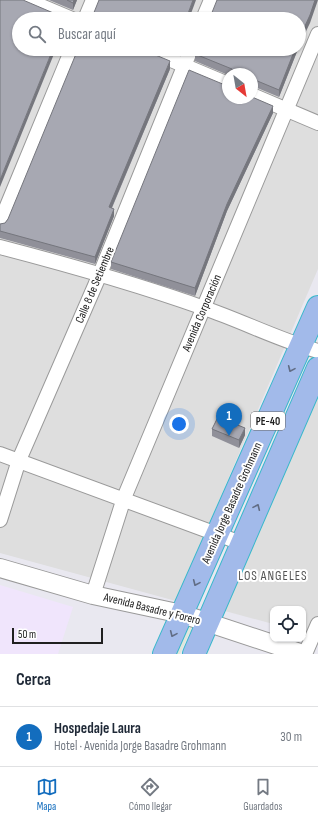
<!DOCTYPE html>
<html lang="es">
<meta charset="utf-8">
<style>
body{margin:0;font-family:"Sofia Sans Condensed",sans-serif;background:#f6f6f7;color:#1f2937}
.controls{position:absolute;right:12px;bottom:12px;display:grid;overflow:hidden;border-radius:8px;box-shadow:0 1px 3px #0004}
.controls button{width:36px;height:36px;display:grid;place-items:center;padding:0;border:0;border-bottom:1px solid #e0e1e3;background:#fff;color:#1f2937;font:20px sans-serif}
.compass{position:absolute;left:222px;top:68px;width:36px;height:36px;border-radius:50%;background:#fff;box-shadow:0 1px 3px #0004;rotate:149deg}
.scale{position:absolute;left:12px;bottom:10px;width:91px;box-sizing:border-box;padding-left:4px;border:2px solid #202020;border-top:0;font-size:11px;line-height:14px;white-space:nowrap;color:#202020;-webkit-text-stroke:3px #fff;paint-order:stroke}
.you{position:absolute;left:179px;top:424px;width:14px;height:14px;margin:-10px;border:3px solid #fff;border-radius:50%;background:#1a73e8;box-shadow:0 0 0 6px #1a73e833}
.badge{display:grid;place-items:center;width:26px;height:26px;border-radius:50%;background:#136dbe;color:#fff;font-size:13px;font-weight:700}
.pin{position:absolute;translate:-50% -33px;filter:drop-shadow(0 1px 2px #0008)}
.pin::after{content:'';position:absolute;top:21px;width:14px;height:12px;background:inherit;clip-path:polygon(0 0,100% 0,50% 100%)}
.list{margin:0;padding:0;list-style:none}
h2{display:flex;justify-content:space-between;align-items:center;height:52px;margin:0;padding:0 16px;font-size:17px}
h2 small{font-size:13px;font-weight:400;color:#747a83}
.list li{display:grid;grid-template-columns:26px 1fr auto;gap:12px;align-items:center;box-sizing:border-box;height:60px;padding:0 16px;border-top:1px solid #e0e1e3}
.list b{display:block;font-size:15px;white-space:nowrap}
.list p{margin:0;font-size:13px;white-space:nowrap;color:#747a83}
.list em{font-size:13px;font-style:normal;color:#747a83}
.icon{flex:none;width:22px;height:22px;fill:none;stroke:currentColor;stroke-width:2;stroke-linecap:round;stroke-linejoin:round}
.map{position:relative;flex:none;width:318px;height:654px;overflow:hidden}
.search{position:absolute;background:#fff;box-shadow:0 1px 3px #0004;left:12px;right:12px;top:12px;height:44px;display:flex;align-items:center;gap:10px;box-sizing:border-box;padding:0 14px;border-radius:22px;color:#747a83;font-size:15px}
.sheet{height:112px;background:#fff}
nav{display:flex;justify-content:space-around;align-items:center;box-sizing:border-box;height:56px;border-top:1px solid #e0e1e3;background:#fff;font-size:11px;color:#747a83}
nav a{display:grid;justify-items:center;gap:2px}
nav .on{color:#136dbe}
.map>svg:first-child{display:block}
.residential{fill:#dedede;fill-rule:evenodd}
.education{fill:#f0e5fc}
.plaza{fill:#e1e6dc}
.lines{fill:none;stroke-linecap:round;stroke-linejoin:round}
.minor-casing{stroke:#9a9a9a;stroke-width:16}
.tertiary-casing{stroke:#9a9a9a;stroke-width:20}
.trunk-casing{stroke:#38b8cb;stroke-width:24}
.minor{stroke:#fff;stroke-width:14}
.tertiary{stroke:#fff;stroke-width:18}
.trunk{stroke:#a2baea;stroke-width:22}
.wall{fill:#909099}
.shaded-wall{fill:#75767d}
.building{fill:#a7a8b2;stroke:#75767d}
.oneway{stroke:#616d85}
.labels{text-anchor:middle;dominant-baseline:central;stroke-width:4;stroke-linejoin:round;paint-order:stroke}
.shield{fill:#fff;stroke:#636363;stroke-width:1}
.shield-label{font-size:11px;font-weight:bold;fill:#202020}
.street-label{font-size:12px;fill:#202020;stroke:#fff}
.neighbourhood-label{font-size:13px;letter-spacing:1px;fill:#535353;stroke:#fff}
</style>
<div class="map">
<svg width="318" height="654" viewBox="0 0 318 654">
<rect width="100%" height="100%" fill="#e9e8f0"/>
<!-- residential -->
<g class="residential">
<path d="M0,0H318V269L176,601L0,553ZM19,19H299V49H19ZM228,74H252V98H228Z"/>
<polygon points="318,377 318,637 303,632 303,609 273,609 273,624 225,611 310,391"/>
</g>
<!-- education -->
<polygon class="education" points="0,585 73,607 58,654 0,654"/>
<!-- plaza -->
<polygon class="plaza" points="183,624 193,626 195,629 193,635 189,634 180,654 175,654"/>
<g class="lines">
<!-- minor casing -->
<g class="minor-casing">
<g id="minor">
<polyline points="27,0 72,19"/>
<polyline points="85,19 93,0"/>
<polyline points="203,19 211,0"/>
<polyline points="145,49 228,84"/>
<polyline points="252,95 318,123"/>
<polyline points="0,223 72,49"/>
<path d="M0,247C69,265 137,284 204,308C242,321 279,340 318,351"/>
<polyline points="0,454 241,543"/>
<polyline points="0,520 19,460 100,274 191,49"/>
<polyline points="93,595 124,498 318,34"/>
<polyline points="305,654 318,624"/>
</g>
</g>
<!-- tertiary casing -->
<g class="tertiary-casing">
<polyline id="tertiary" points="0,568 93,595 182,614 303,654"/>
</g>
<!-- trunk casing -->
<g class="trunk-casing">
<g id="trunk">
<polyline points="164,654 318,307"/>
<polyline points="194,654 318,368"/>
</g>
</g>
<!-- minor -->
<use href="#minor" class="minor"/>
<!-- tertiary -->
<use href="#tertiary" class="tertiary"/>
<!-- trunk -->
<use href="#trunk" class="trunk"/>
</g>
<!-- wall -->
<g class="wall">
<polygon points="49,0 77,0 73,10"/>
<polygon points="167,49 177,49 176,53"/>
<polygon points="298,49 279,97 255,87 252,87 252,74 228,74 228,75 195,61 195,54"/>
<polygon points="170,69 112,208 114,216 95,264 0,238 0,224 5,223 8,219"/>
<polygon points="225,85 273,113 227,211 195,296 111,269 111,262"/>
<polygon points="212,429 245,435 239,448 212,436"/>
</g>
<!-- shaded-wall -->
<g class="shaded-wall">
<polygon points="74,0 77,0 73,10 73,3"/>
<polygon points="193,0 196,0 189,19 186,19"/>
<polygon points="315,0 318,0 310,23 299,46 299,39"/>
<polygon points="53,49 56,49 0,187 0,180"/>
<polygon points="295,49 298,49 279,97 279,90"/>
<polygon points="170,61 170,69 109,214 109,207"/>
<polygon points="273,106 273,113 227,211 195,296 195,288 227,204"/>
<polygon points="114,209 114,216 95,264 95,257"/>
<polygon points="245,428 245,435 239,448 239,440"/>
</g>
<!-- building -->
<g class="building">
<polygon points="0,0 23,0 65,18 65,19 19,19 19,49 53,49 0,180"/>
<polygon points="67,0 74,0 73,3"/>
<polygon points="99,0 193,0 186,19 88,19 93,15"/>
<polygon points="217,0 315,0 310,15 299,39 299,19 206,19 211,15"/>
<polygon points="78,49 141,49 170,61 109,207 114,209 95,257 0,231 0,224 5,223 8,219"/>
<polygon points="197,49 295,49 279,90 255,80 252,79 252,74 235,74 232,69 195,54"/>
<polygon points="189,70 225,85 228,85 228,98 252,98 252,97 273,106 227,204 195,288 111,262"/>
<polygon points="218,417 245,428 239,440 212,429"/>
</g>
<!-- one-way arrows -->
<defs><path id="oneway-chevron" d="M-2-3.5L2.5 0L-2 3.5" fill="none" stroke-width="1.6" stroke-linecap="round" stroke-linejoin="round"/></defs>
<g class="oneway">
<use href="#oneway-chevron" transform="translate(291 369) rotate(114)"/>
<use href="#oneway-chevron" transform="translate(257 507) rotate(-66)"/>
<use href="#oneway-chevron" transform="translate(196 583) rotate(114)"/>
<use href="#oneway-chevron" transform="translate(173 634) rotate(114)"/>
</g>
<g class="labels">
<!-- shield labels -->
<rect class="shield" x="251" y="412" width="34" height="18" rx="3"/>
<g class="shield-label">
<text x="268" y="421">PE-40</text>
</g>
<!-- street labels -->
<g class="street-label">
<text transform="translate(95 285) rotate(-67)">Calle 8 de Setiembre</text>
<text transform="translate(202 313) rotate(-67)">Avenida Corporación</text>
<text transform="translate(232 503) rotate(-66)">Avenida Jorge Basadre Grohmann</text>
<text transform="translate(152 609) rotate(14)">Avenida Basadre y Forero</text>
</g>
<!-- neighbourhood labels -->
<g class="neighbourhood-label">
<text x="273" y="576">LOS ANGELES</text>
</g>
</g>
</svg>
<div class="controls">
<button><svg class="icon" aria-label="locate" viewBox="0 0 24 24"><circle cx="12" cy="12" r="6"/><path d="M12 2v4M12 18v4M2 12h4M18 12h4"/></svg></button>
</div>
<svg class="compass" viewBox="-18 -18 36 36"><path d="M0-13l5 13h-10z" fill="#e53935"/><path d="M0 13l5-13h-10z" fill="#747a83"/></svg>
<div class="scale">50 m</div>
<div class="you"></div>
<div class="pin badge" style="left:229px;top:436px">1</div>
<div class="search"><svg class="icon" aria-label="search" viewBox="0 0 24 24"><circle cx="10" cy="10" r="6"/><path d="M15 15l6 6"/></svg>Buscar aquí</div>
</div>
<section class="sheet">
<h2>Cerca<small></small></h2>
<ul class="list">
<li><span class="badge">1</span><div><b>Hospedaje Laura</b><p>Hotel · Avenida Jorge Basadre Grohmann</p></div><em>30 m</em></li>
</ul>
</section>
<nav>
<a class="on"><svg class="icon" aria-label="map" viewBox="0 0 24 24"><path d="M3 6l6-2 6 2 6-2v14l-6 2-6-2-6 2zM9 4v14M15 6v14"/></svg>Mapa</a>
<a><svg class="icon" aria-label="directions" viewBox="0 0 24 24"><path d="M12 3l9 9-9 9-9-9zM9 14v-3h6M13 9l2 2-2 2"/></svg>Cómo llegar</a>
<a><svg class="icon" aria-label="saved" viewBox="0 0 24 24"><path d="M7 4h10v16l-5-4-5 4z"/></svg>Guardados</a>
</nav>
